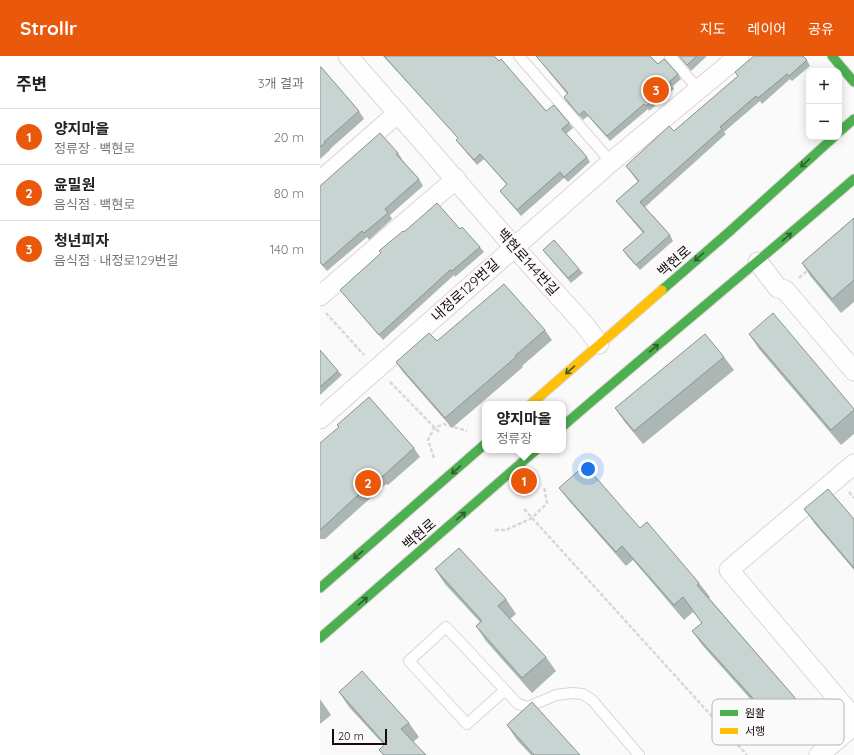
<!DOCTYPE html>
<html lang="ko">
<meta charset="utf-8">
<style>
body{margin:0;font-family:Quicksand,"Noto Sans KR",sans-serif;background:#f2f2f2;color:#222}
.controls{position:absolute;right:12px;top:12px;display:grid;overflow:hidden;border-radius:8px;box-shadow:0 2px 10px #0003}
.controls button{width:36px;height:36px;display:grid;place-items:center;padding:0;border:0;border-bottom:1px solid #e0e0e0;background:#fff;color:#222;font:20px sans-serif}
.scale{position:absolute;left:12px;bottom:10px;width:55px;box-sizing:border-box;padding-left:4px;border:2px solid #1a0c0a;border-top:0;font-size:11px;line-height:14px;white-space:nowrap;color:#1a0c0a;-webkit-text-stroke:3px #fafafa;paint-order:stroke}
.you{position:absolute;left:268px;top:413px;width:14px;height:14px;margin:-10px;border:3px solid #fff;border-radius:50%;background:#1a73e8;box-shadow:0 0 0 6px #1a73e833}
.badge{display:grid;place-items:center;width:26px;height:26px;border-radius:50%;background:#ea580c;color:#fff;font-size:13px;font-weight:700}
.pin{position:absolute;translate:-50% -50%;border:2px solid #fff;box-shadow:0 1px 4px #0006}
.popup{position:absolute;left:162px;top:345px;width:84px;height:52px;box-sizing:border-box;display:grid;place-content:center;border-radius:8px;background:#fff;filter:drop-shadow(0 1px 3px #0005);font-size:13px;white-space:nowrap;color:#767676}
.popup b{font-size:15px;color:#222}
.popup::after{content:'';position:absolute;left:50%;top:100%;margin-left:-8px;border:8px solid transparent;border-top-color:#fff}
.list{margin:0;padding:0;list-style:none}
h2{display:flex;justify-content:space-between;align-items:center;height:52px;margin:0;padding:0 16px;font-size:17px}
h2 small{font-size:13px;font-weight:400;color:#767676}
.list li{display:grid;grid-template-columns:26px 1fr auto;gap:12px;align-items:center;box-sizing:border-box;height:56px;padding:0 16px;border-top:1px solid #e0e0e0}
.list b{display:block;font-size:15px;white-space:nowrap}
.list p{margin:0;font-size:13px;white-space:nowrap;color:#767676}
.list em{font-size:13px;font-style:normal;color:#767676}
.map{position:relative;flex:none;width:534px;height:699px;overflow:hidden}
header{display:flex;align-items:center;gap:24px;box-sizing:border-box;height:56px;padding:0 20px;background:#ea580c;color:#fff}
header strong{font-size:19px}
nav{display:flex;gap:22px;margin-inline-start:auto;font-size:14px}
main{display:flex}
aside{flex:1;background:#fff}
.map>svg:first-child{display:block}
.lines{fill:none;stroke-linecap:round;stroke-linejoin:round}
.lane-casing{stroke:#ddd5d3;stroke-width:12}
.street-casing{stroke:#ddd5d3;stroke-width:21}
.fast-casing{stroke:#ddd5d3;stroke-width:11}
.slow-casing{stroke:#ddd5d3;stroke-width:11}
.path{stroke:#d9d8d8;stroke-width:2.5;stroke-dasharray:4 2;stroke-linecap:butt}
.lane{stroke:#fefefe;stroke-width:10}
.street{stroke:#fefefe;stroke-width:19}
.fast{stroke:#4caf50;stroke-width:9}
.slow{stroke:#ffc107;stroke-width:9}
.wall{fill:#abb6b5}
.building{fill:#c7d4d2;stroke:#8b9493}
.oneway{stroke:#335e2d}
.labels{text-anchor:middle;dominant-baseline:central;stroke-width:3.5;stroke-linejoin:round;paint-order:stroke}
.street-label{font-size:14px;fill:#1a0c0a;stroke:#fafafa}
.key{fill:#fafafa;stroke:#b7b3b2;stroke-width:1}
.key-label{font-size:11px;fill:#1a0c0a}
</style>
<header>
<strong>Strollr</strong>
<nav><a>지도</a><a>레이어</a><a>공유</a></nav>
</header>
<main>
<aside>
<h2>주변<small>3개 결과</small></h2>
<ul class="list">
<li><span class="badge">1</span><div><b>양지마을</b><p>정류장 · 백현로</p></div><em>20 m</em></li>
<li><span class="badge">2</span><div><b>윤밀원</b><p>음식점 · 백현로</p></div><em>80 m</em></li>
<li><span class="badge">3</span><div><b>청년피자</b><p>음식점 · 내정로129번길</p></div><em>140 m</em></li>
</ul>
</aside>
<div class="map">
<svg width="534" height="699" viewBox="0 0 534 699">
<rect width="100%" height="100%" fill="#fafafa"/>
<g class="lines">
<!-- lane casing -->
<g class="lane-casing">
<g id="lane">
<polyline points="199,0 291,106"/>
<polyline points="350,0 378,33"/>
<polyline points="185,634 147,668 89,605 126,571 198,648 208,651 236,639 252,637 263,638 272,644 319,699"/>
</g>
</g>
<!-- street casing -->
<g class="street-casing">
<g id="street">
<polyline points="28,0 194,191 264,268 279,288"/>
<polyline points="0,125 78,57"/>
<polyline points="438,206 458,232 465,234 534,315"/>
<polyline points="0,240 136,123"/>
<polyline points="0,363 291,106 419,0"/>
<polyline points="534,408 409,514 534,662"/>
<polyline points="499,699 534,669"/>
</g>
</g>
<!-- fast casing -->
<g class="fast-casing">
<g id="fast">
<polyline points="512,0 534,26"/>
<polyline points="519,76 534,63"/>
<polyline points="342,234 409,176 514,81"/>
<path d="M243,370C339,287 438,206 534,123"/>
<polyline points="0,532 165,388"/>
<polyline points="0,582 216,394"/>
</g>
</g>
<!-- slow casing -->
<g class="slow-casing">
<polyline id="slow" points="211,348 342,234"/>
</g>
<!-- path -->
<g class="path">
<polyline points="479,222 488,214"/>
<polyline points="6,257 44,299"/>
<polyline points="70,326 120,377"/>
<polyline points="114,402 108,384 114,372 124,368 147,375"/>
<polyline points="529,436 534,442"/>
<polyline points="204,453 427,699"/>
<polyline points="175,474 186,474 212,462 227,447 224,430"/>
</g>
<!-- lane -->
<use href="#lane" class="lane"/>
<!-- street -->
<use href="#street" class="street"/>
<!-- fast -->
<use href="#fast" class="fast"/>
<!-- slow -->
<use href="#slow" class="slow"/>
</g>
<!-- wall -->
<g class="wall">
<polygon points="63,0 174,0 226,55 249,67 253,72 246,78 267,101 270,106 248,126 244,122 201,160 184,140 180,135 187,129 164,103 157,109 140,89 136,84 138,82"/>
<polygon points="216,0 338,8 358,18 361,23 353,30 354,33 329,55 328,53 290,85 268,60 263,64 247,46 244,41 247,38"/>
<polygon points="359,0 387,0 371,15"/>
<polygon points="487,4 490,10 472,25 470,23 442,48 440,45 404,76 406,78 325,151 350,179 353,185 320,214 307,200 303,194 323,177 300,150 296,145 318,126 306,110 354,75 418,20 415,16"/>
<polygon points="0,11 39,55 44,63 10,93 10,94 0,103"/>
<polygon points="78,97 82,103 82,104 99,123 103,130 70,159 72,163 49,184 47,181 7,215 0,207 0,130"/>
<polygon points="534,162 534,246 521,257 491,221 482,207"/>
<polygon points="140,173 160,191 164,196 135,221 134,219 63,284 24,239 20,234 61,197 59,195 84,176"/>
<polygon points="223,194 259,213 263,217 251,227 226,198"/>
<polygon points="225,274 232,284 202,310 203,311 132,372 83,316 76,306 117,285"/>
<polygon points="429,278 534,353 534,378 521,389 439,293"/>
<polygon points="0,294 18,315 22,319 0,339"/>
<polygon points="404,301 414,314 323,388 304,365 295,352"/>
<polygon points="0,387 94,392 100,401 68,429 66,428 5,483 0,483"/>
<polygon points="239,432 320,472 379,527 390,541 389,542 476,643 486,657 472,671 467,666 458,674 383,590 372,575 382,567 373,556 364,564 313,504 306,510 250,446"/>
<polygon points="484,453 534,463 534,514 495,468"/>
<polygon points="115,513 186,543 196,558 190,563 226,601 236,615 212,637 166,585 156,570 160,566 125,528"/>
<polygon points="19,636 89,667 99,681 93,686 106,699 63,699 59,694 64,689 29,651"/>
<polygon points="0,643 11,659 0,668"/>
<polygon points="187,669 260,699 211,699 197,684"/>
</g>
<!-- building -->
<g class="building">
<polygon points="64,0 174,0 179,5 181,3 226,55 234,49 249,67 242,73 267,101 244,121 240,116 197,154 180,135 187,128 160,98 154,104 136,84 138,82"/>
<polygon points="216,0 330,0 338,8 344,3 358,18 349,26 351,28 326,50 324,48 287,80 264,55 259,59 244,41 248,37"/>
<polygon points="359,0 377,0 367,9"/>
<polygon points="434,0 483,0 487,4 469,20 467,18 438,42 436,40 400,71 402,73 320,146 350,179 316,209 303,194 324,176 296,145 319,125 306,110 349,70 354,75 418,20 415,16"/>
<polygon points="0,11 1,11 39,55 4,86 5,87 0,91"/>
<polygon points="60,77 78,97 76,98 99,123 65,153 68,157 44,177 42,175 3,209 0,206 0,130"/>
<polygon points="117,147 140,173 142,171 160,191 132,215 130,214 59,279 20,234 61,197 59,195 83,175 84,176"/>
<polygon points="534,162 534,224 512,243 482,207"/>
<polygon points="234,184 259,213 248,222 223,194"/>
<polygon points="184,228 225,274 195,300 196,301 125,362 76,306 109,277 117,285"/>
<polygon points="453,257 534,353 534,354 511,374 429,278"/>
<polygon points="385,278 404,301 314,375 295,352"/>
<polygon points="0,294 18,315 0,331"/>
<polygon points="49,341 94,392 62,421 60,419 0,474 0,387 19,371 17,369"/>
<polygon points="265,409 320,472 327,466 379,527 377,529 476,643 462,656 457,651 448,659 372,575 382,567 363,541 354,549 302,490 296,496 239,432"/>
<polygon points="508,433 534,463 534,512 484,453"/>
<polygon points="139,492 186,543 178,550 226,601 202,622 156,570 162,565 115,513"/>
<polygon points="42,615 89,667 81,673 106,699 64,699 59,694 65,688 19,636"/>
<polygon points="212,646 260,699 214,699 187,669"/>
</g>
<!-- one-way arrows -->
<defs><path id="oneway-shaft" d="M-6 0H5M1.5-3L5.5 0L1.5 3" fill="none" stroke-width="1.6" stroke-linecap="round" stroke-linejoin="round"/></defs>
<g class="oneway">
<use href="#oneway-shaft" transform="translate(485 107) rotate(138)"/>
<use href="#oneway-shaft" transform="translate(467 181) rotate(-41)"/>
<use href="#oneway-shaft" transform="translate(379 201) rotate(139)"/>
<use href="#oneway-shaft" transform="translate(334 292) rotate(-40)"/>
<use href="#oneway-shaft" transform="translate(250 314) rotate(139)"/>
<use href="#oneway-shaft" transform="translate(136 414) rotate(139)"/>
<use href="#oneway-shaft" transform="translate(141 460) rotate(-41)"/>
<use href="#oneway-shaft" transform="translate(38 499) rotate(139)"/>
<use href="#oneway-shaft" transform="translate(43 545) rotate(-41)"/>
</g>
<g class="labels">
<!-- street labels -->
<g class="street-label">
<text transform="translate(354 205) rotate(-41)">백현로</text>
<text transform="translate(208 206) rotate(48)">백현로144번길</text>
<text transform="translate(145 234) rotate(-42)">내정로129번길</text>
<text transform="translate(99 478) rotate(-41)">백현로</text>
</g>
</g>
<!-- legend -->
<rect x="392" y="643" width="132" height="46" rx="6" class="key"/>
<rect x="400" y="654" width="18" height="6" fill="#4caf50"/>
<rect x="400" y="672" width="18" height="6" fill="#ffc107"/>
<g class="key-label">
<text x="425" y="661">원활</text>
<text x="425" y="679">서행</text>
</g>
</svg>
<div class="controls">
<button>+</button>
<button>−</button>
</div>
<div class="scale">20 m</div>
<div class="you"></div>
<div class="pin badge" style="left:204px;top:425px">1</div>
<div class="popup"><b>양지마을</b>정류장</div>
<div class="pin badge" style="left:48px;top:427px">2</div>
<div class="pin badge" style="left:336px;top:34px">3</div>
</div>
</main>
